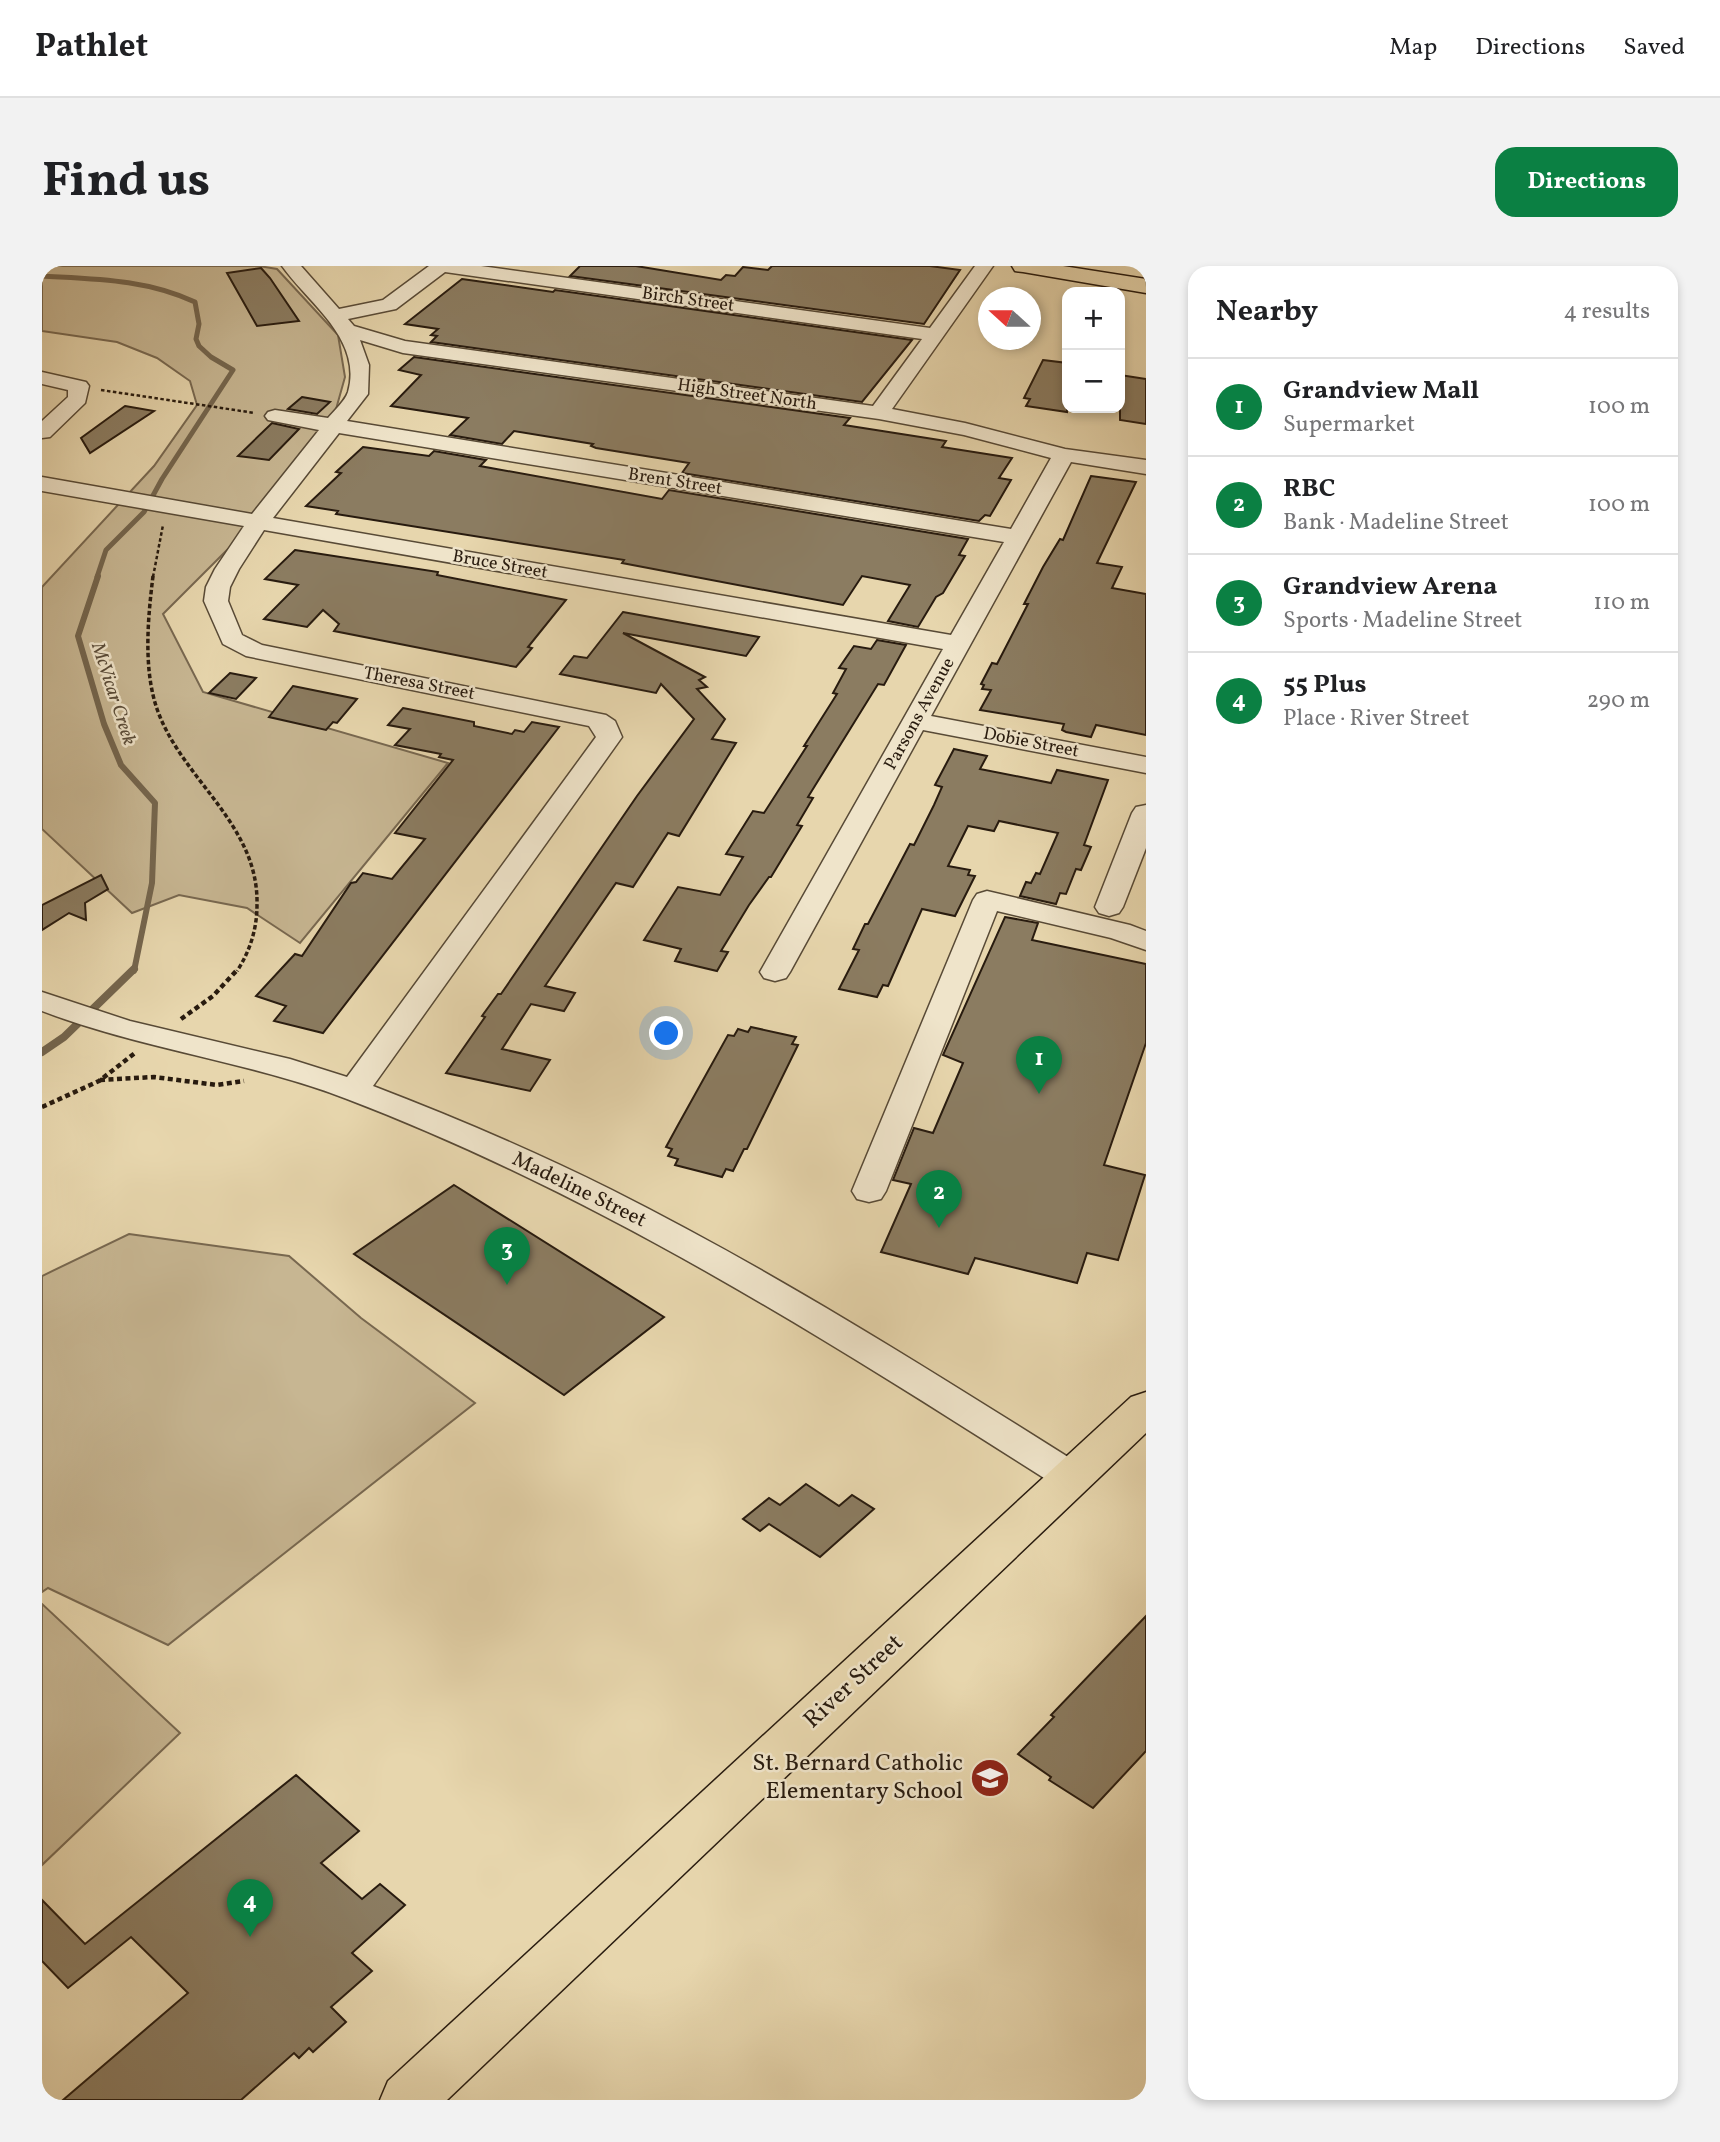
<!DOCTYPE html>
<meta charset="utf-8">
<style>
body{margin:0;font-family:Vollkorn,serif;background:#f2f2f2;color:#202124}
.controls{position:absolute;right:21px;top:21px;display:grid;overflow:hidden;border-radius:14px;box-shadow:0 4px 10px #0003}
.controls button{width:63px;height:63px;display:grid;place-items:center;padding:0;border:0;border-bottom:2px solid #e0e0e0;background:#fff;color:#202124;font:35px sans-serif}
.compass{position:absolute;left:936px;top:21px;width:63px;height:63px;border-radius:50%;background:#fff;box-shadow:0 4px 10px #0003;rotate:291deg}
.you{position:absolute;left:625px;top:768px;width:24px;height:24px;margin:-18px;border:5px solid #fff;border-radius:50%;background:#1a73e8;box-shadow:0 0 0 10px #1a73e833}
.badge{display:grid;place-items:center;width:46px;height:46px;border-radius:50%;background:#0b8043;color:#fff;font-size:23px;font-weight:700}
.pin{position:absolute;translate:-50% -58px;filter:drop-shadow(0 2px 4px #0008)}
.pin::after{content:'';position:absolute;top:37px;width:24px;height:21px;background:inherit;clip-path:polygon(0 0,100% 0,50% 100%)}
.list{margin:0;padding:0;list-style:none}
h2{display:flex;justify-content:space-between;align-items:center;height:91px;margin:0;padding:0 28px;font-size:30px}
h2 small{font-size:23px;font-weight:400;color:#757577}
.list li{display:grid;grid-template-columns:46px 1fr auto;gap:21px;align-items:center;box-sizing:border-box;height:98px;padding:0 28px;border-top:2px solid #e0e0e0}
.list b{display:block;font-size:26px;white-space:nowrap}
.list p{margin:0;font-size:23px;white-space:nowrap;color:#757577}
.list em{font-size:23px;font-style:normal;color:#757577}
.map{position:relative;flex:none;width:1104px;height:1834px;overflow:hidden;border-radius:21px}
header{display:flex;align-items:center;gap:42px;box-sizing:border-box;height:98px;padding:0 35px;background:#fff;border-bottom:2px solid #e0e0e0}
header strong{font-size:33px}
nav{display:flex;gap:38px;margin-inline-start:auto;font-size:24px}
.intro{display:flex;align-items:center;justify-content:space-between;box-sizing:border-box;height:168px;padding:0 42px}
h1{margin:0;font-size:49px}
.button{padding:18px 32px;border-radius:21px;background:#0b8043;color:#fff;font-size:24px;font-weight:700}
main{display:flex;gap:42px;padding:0 42px}
aside{flex:1;background:#fff;border-radius:21px;box-shadow:0 4px 10px #0003}
.map>svg:first-child{display:block}
.green{fill:#c7b692;stroke:#786850;stroke-width:2}
.lines{fill:none;stroke-linecap:round;stroke-linejoin:round}
.stream-far2{stroke:#74654d;stroke-width:5}
.stream-far1{stroke:#74654d;stroke-width:6}
.stream{stroke:#74654d;stroke-width:8}
.building{fill:#8b7c61;stroke:#281b0f;stroke-width:2}
.minor-casing{stroke:#584a36;stroke-width:3}
.major-casing{stroke:#281b0f;stroke-width:3}
.path-far2{stroke:#281b0f;stroke-width:2.5;stroke-dasharray:3.5 2.5;stroke-linecap:butt}
.path-far1{stroke:#281b0f;stroke-width:3.5;stroke-dasharray:4.5 2.5;stroke-linecap:butt}
.path{stroke:#281b0f;stroke-width:4.5;stroke-dasharray:5 3.5;stroke-linecap:butt}
.minor{fill:#efe4ca;fill-rule:evenodd}
.major{fill:#e7d6ad;fill-rule:evenodd}
.labels{text-anchor:middle;dominant-baseline:central;stroke-width:5;stroke-linejoin:round;paint-order:stroke}
.far-street-label{font-size:18px;fill:#281b0f;stroke:#efe4ca}
.far-water-label{font-size:19px;font-style:italic;fill:#5a4c39;stroke:#efe4ca}
.street-label{font-size:21px;fill:#281b0f;stroke:#efe4ca}
.near-street-label{font-size:24px;fill:#281b0f;stroke:#efe4ca}
.near-poi-label{font-size:24px;fill:#281b0f;stroke:#efe4ca;text-anchor:end}
</style>
<header>
<strong>Pathlet</strong>
<nav><a>Map</a><a>Directions</a><a>Saved</a></nav>
</header>
<div class="intro"><h1>Find us</h1><a class="button">Directions</a></div>
<main>
<div class="map">
<svg width="1104" height="1834" viewBox="0 0 1104 1834">
<rect width="100%" height="100%" fill="#e7d6ad"/>
<filter id="stains"><feTurbulence type="fractalNoise" baseFrequency=".00286" numOctaves="4"/><feColorMatrix values="0 0 0 0 .2 0 0 0 0 .09 0 0 0 0 .02 0 0 0 .5 -.17"/></filter>
<radialGradient id="worn" r=".72"><stop offset=".6" stop-color="#630" stop-opacity="0"/><stop offset="1" stop-color="#630" stop-opacity=".3"/></radialGradient>
<!-- green -->
<g class="green">
<polygon points="0,0 217,0 235,3 296,69 303,111 289,161 211,258 121,348 161,426 406,497 258,677 205,642 137,629 90,647 0,563 0,321 112,200 155,139 148,115 115,92 75,76 0,65"/>
<polygon points="87,968 247,990 319,1052 433,1137 126,1379 6,1322 0,1326 0,1010"/>
<polygon points="0,1338 138,1467 0,1599"/>
</g>
<g class="lines">
<!-- stream-far2 -->
<path class="stream-far2" d="M0,10C53,13 104,13 153,36L157,58L154,73L157,80L169,91L191,104L120,213L102,246L64,284L55,311"/>
<!-- stream-far1 -->
<polyline class="stream-far1" points="56,310 36,370 62,458 79,499 113,537 110,617 92,705"/>
<!-- stream -->
<polyline class="stream" points="0,786 22,771 92,703"/>
</g>
<!-- building -->
<g class="building">
<polygon points="538,0 594,0 679,14 684,9 693,10 701,1 726,4 730,0 888,0 918,4 882,58 528,10"/>
<polygon points="219,2 228,12 257,55 215,60 185,7"/>
<polygon points="420,13 511,26 513,24 870,74 820,136 389,76 395,70 389,69 396,63 363,58"/>
<polygon points="372,91 808,152 802,159 904,175 900,181 970,192 957,212 969,214 948,250 943,249 937,255 640,207 647,197 554,182 549,180 551,178 472,165 460,178 408,169 426,152 349,140 379,109 357,104"/>
<polygon points="1001,94 1025,97 1025,146 984,140 988,133 982,132"/>
<polygon points="1078,109 1104,113 1104,158 1078,154"/>
<polygon points="260,131 288,136 275,148 246,143"/>
<polygon points="83,140 112,145 48,187 39,172"/>
<polygon points="230,157 257,163 227,194 196,190"/>
<polygon points="321,181 387,190 392,185 444,194 438,200 620,233 627,224 926,273 917,289 923,290 901,327 894,331 876,361 846,355 868,319 820,310 801,339 580,297 582,294 294,248 296,245 264,240 299,207 294,206"/>
<polygon points="1049,210 1094,216 1055,297 1080,301 1070,322 1104,328 1104,469 1054,459 1049,471 1024,466 1020,464 1022,458 938,444 949,424 940,423 942,419 939,418 950,397 955,398 986,338 982,338 1001,301 1018,273 1021,274"/>
<polygon points="253,284 396,306 395,309 524,334 486,381 490,382 474,401 292,365 297,358 281,344 265,361 222,353 256,319 223,313"/>
<polygon points="581,346 717,371 704,390 581,367 663,411 657,414 665,421 655,423 683,453 670,473 694,477 637,570 626,567 591,621 574,617 503,720 533,727 522,745 489,738 460,783 508,794 488,825 404,807 443,751 440,750 456,728 459,728 595,530 652,453 619,418 614,427 518,408 532,390 545,392"/>
<polygon points="835,374 864,379 842,419 836,418 766,531 771,532 755,559 760,560 729,611 727,611 707,639 679,685 686,686 675,705 633,695 639,683 602,674 636,621 678,629 701,591 684,588 711,545 722,547 765,480 762,480 795,428 791,427 804,403 797,402 812,380 829,383"/>
<polygon points="188,407 214,412 194,433 167,427"/>
<polygon points="251,420 315,433 295,457 291,456 284,464 227,451"/>
<polygon points="361,442 432,456 432,460 470,468 473,464 482,466 490,456 517,461 281,767 232,755 244,740 214,730 253,688 260,690 309,617 314,616 321,607 350,613 383,573 353,567 411,494 397,491 399,488 353,479 368,463 346,459"/>
<polygon points="912,483 945,490 938,503 1009,517 1015,504 1066,514 1042,579 1049,581 1039,604 1034,603 1024,628 1018,627 1014,638 978,630 984,616 989,617 994,607 998,608 1016,567 957,555 952,565 926,560 906,600 928,604 926,609 933,610 913,650 880,643 846,720 841,719 835,731 797,723 817,684 811,683 823,658 826,658 868,578 872,579 892,539 900,521 893,519"/>
<polygon points="59,609 66,623 43,637 44,654 27,647 0,664 0,639"/>
<polygon points="963,651 996,657 990,674 1104,698 1104,777 1062,899 1103,909 1076,994 1045,987 1035,1017 933,992 926,1008 839,986 869,918 851,914 872,862 891,867 921,797 901,789"/>
<polygon points="709,761 754,771 750,778 756,779 705,883 702,883 691,905 684,903 680,911 633,899 636,893 626,890 630,883 624,881 636,859 686,769 692,770 696,763 706,766"/>
<polygon points="412,919 622,1051 522,1129 312,988"/>
<polygon points="764,1218 797,1240 810,1229 832,1243 778,1291 727,1258 718,1265 701,1253 727,1232 738,1239"/>
<polygon points="1104,1350 1104,1485 1051,1542 1007,1514 1009,1511 976,1488 1012,1451 1009,1449"/>
<polygon points="254,1509 317,1565 279,1597 320,1633 338,1618 363,1639 310,1687 330,1705 289,1741 304,1756 271,1786 267,1782 257,1792 252,1787 199,1834 21,1834 146,1727 89,1671 26,1722 0,1695 0,1634 43,1678"/>
</g>
<g class="lines">
<!-- minor casing -->
<g class="minor-casing">
<g id="minor">
<path d="M240,0H259L297,43L341,34L387,0H439L888,62L933,0H951L850,143L923,157L1023,183L1104,194V208L1029,196L889,450L1104,491V507L881,464L748,706L744,712L733,715L722,712L718,706L901,383L222,264L197,303L188,321L186,335L200,369L220,379L564,449L573,455L580,471L331,820C412,851 492,885 570,924C733,1006 888,1104 1042,1201L1048,1211L1042,1221L1029,1225L1016,1221C787,1075 559,930 305,833C206,795 99,783 0,745V726L88,755L248,793L305,811L554,471L547,460L204,390L181,378L162,335L164,321L173,303L202,260L0,225V211L210,248L277,164L226,154L223,150L226,146L233,144L286,152C292,145 303,135 306,126C321,73 266,37 240,0ZM403,6L880,73L831,140L363,75L312,60L306,53L354,43ZM318,74L361,87L837,153L922,169L1009,192L969,263L305,155L326,128L327,99ZM297,167L962,276L909,369L231,252Z"/>
<polygon points="0,106 44,116 47,120 43,137 8,171 0,172 0,155 26,131 26,124 0,118"/>
<polygon points="1104,539 1104,582 1081,641 1077,647 1067,650 1057,647 1053,641 1090,547 1094,541"/>
<polygon points="945,625 1088,659 1104,665 1104,684 1069,672 955,645 844,925 839,933 827,936 815,933 810,925 931,634 935,628"/>
</g>
</g>
<!-- major casing -->
<g class="major-casing">
<g id="major">
<polygon points="970,0 1021,0 1104,13 1104,27 981,6 973,5"/>
<polygon points="1104,1126 1104,1167 405,1834 338,1834 346,1815 1089,1131"/>
</g>
</g>
<!-- path-far2 -->
<g class="path-far2">
<polyline points="59,124 213,147"/>
<polyline points="111,311 121,259"/>
</g>
<!-- path-far1 -->
<path class="path-far1" d="M111,310C106,351 101,402 115,443C140,514 217,558 215,639C215,663 208,685 195,705"/>
<!-- path -->
<g class="path">
<polyline points="139,753 171,730 196,703"/>
<polyline points="58,814 112,811 175,819 202,815"/>
<polyline points="0,841 57,815 93,787"/>
</g>
<!-- minor -->
<use href="#minor" class="minor"/>
<!-- major -->
<use href="#major" class="major"/>
</g>
<!-- icons -->
<defs>
<g id="school-disc" transform="scale(2.0125)"><circle r="9.5" fill="#8f2418" stroke="#efe4ca"/><path d="M0-5L7-2L0 1L-7-2ZM-4 1L0 2.5L4 1V4Q0 6-4 4Z" fill="#fff"/></g>
</defs>
<g fill-rule="evenodd">
<use href="#school-disc" x="948" y="1512"/>
</g>
<g class="labels">
<!-- far-street labels -->
<g class="far-street-label">
<text transform="translate(646 34) rotate(8)">Birch Street</text>
<text transform="translate(705 129) rotate(8)">High Street North</text>
<text transform="translate(633 216) rotate(9)">Brent Street</text>
<text transform="translate(458 299) rotate(10)">Bruce Street</text>
<text transform="translate(377 418) rotate(11)">Theresa Street</text>
<text transform="translate(878 448) rotate(-61)">Parsons Avenue</text>
<text transform="translate(989 477) rotate(11)">Dobie Street</text>
</g>
<!-- far-water labels -->
<g class="far-water-label">
<text transform="translate(71 428) rotate(72)">McVicar Creek</text>
</g>
<!-- street labels -->
<g class="street-label">
<text transform="translate(537 924) rotate(26)">Madeline Street</text>
</g>
<!-- near-street labels -->
<g class="near-street-label">
<text transform="translate(812 1416) rotate(-43)">River Street</text>
</g>
<!-- near-poi labels -->
<g class="near-poi-label">
<text x="921" y="1498">St. Bernard Catholic<tspan x="921" dy="28">Elementary School</tspan></text>
</g>
</g>
<rect width="100%" height="100%" filter="url(#stains)"/>
<rect width="100%" height="100%" fill="url(#worn)"/>
</svg>
<div class="controls">
<button>+</button>
<button>−</button>
</div>
<svg class="compass" viewBox="-18 -18 36 36"><path d="M0-13l5 13h-10z" fill="#e53935"/><path d="M0 13l5-13h-10z" fill="#757577"/></svg>
<div class="you"></div>
<div class="pin badge" style="left:997px;top:828px">1</div>
<div class="pin badge" style="left:897px;top:962px">2</div>
<div class="pin badge" style="left:465px;top:1019px">3</div>
<div class="pin badge" style="left:208px;top:1671px">4</div>
</div>
<aside>
<h2>Nearby<small>4 results</small></h2>
<ul class="list">
<li><span class="badge">1</span><div><b>Grandview Mall</b><p>Supermarket</p></div><em>100 m</em></li>
<li><span class="badge">2</span><div><b>RBC</b><p>Bank · Madeline Street</p></div><em>100 m</em></li>
<li><span class="badge">3</span><div><b>Grandview Arena</b><p>Sports · Madeline Street</p></div><em>110 m</em></li>
<li><span class="badge">4</span><div><b>55 Plus</b><p>Place · River Street</p></div><em>290 m</em></li>
</ul>
</aside>
</main>
